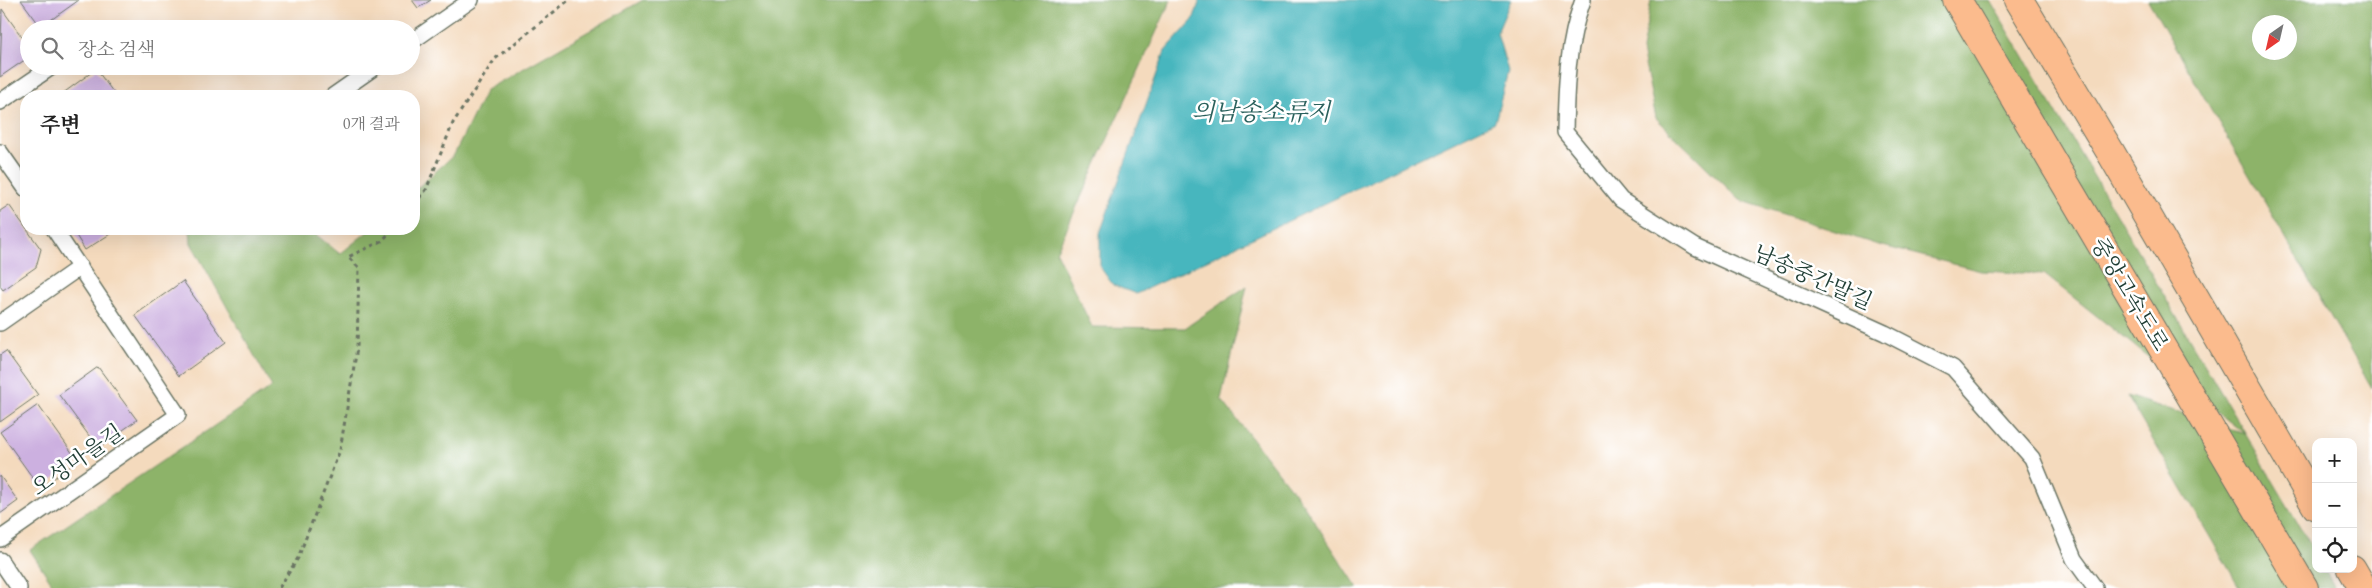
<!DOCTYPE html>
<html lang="ko">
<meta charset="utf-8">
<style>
body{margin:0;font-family:"EB Garamond","Noto Serif KR",serif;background:#f2f2f2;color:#222}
.controls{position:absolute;right:15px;bottom:15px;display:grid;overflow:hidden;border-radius:10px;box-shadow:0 5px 20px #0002}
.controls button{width:45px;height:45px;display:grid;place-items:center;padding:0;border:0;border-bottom:1px solid #e0e0e0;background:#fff;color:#222;font:25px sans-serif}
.compass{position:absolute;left:2252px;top:15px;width:45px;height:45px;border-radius:50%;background:#fff;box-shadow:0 5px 20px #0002;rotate:214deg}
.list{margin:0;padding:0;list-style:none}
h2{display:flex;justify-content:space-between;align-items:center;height:65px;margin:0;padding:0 20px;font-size:21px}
h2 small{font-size:16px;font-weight:400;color:#767676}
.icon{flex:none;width:28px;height:28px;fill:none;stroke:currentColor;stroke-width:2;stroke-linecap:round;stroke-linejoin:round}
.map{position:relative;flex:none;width:2372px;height:588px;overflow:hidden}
.search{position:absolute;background:#fff;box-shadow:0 5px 20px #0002;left:20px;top:20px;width:400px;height:55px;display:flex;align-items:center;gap:12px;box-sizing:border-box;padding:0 18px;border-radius:28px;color:#767676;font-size:19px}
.panel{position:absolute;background:#fff;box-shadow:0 5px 20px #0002;left:20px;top:90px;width:400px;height:145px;border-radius:20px}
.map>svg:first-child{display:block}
.forest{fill:#8db369;stroke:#56784e;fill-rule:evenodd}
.water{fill:#47b6be;stroke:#337a79}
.building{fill:#ccb0e0}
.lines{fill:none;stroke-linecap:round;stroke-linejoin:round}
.lane-casing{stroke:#6a7464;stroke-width:18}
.highway-casing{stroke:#6a7464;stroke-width:30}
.path{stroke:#6a7464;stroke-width:3;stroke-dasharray:4 4;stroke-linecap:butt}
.lane{stroke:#fff;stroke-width:15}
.highway{stroke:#fbbb8d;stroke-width:28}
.labels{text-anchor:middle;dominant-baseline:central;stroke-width:5;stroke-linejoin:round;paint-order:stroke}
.street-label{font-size:22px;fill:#1f3d34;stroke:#fff}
.water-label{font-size:24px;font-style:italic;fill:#2b615d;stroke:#fff}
</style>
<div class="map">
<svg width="2372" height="588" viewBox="0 0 2372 588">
<rect width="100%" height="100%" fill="#fff"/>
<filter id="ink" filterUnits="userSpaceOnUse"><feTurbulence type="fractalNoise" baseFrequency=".02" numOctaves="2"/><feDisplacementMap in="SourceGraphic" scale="10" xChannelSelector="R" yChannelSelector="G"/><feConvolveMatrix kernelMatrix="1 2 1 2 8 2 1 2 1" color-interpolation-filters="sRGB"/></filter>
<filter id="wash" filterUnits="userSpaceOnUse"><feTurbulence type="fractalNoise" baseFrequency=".0096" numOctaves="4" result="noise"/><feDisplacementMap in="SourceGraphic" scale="20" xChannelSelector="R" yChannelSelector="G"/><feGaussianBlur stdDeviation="1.12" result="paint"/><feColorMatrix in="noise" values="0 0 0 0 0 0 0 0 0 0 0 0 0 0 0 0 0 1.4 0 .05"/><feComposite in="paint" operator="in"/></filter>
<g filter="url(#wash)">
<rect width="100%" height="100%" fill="#f4dabd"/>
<!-- forest -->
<g class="forest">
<polygon points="643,0 1171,0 1056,252 1092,327 1185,328 1247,286 1221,399 1303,504 1358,588 55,588 30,550 272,387 191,243 190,229 309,229 340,254 371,229 414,229 414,191 454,155 486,90"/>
<polygon points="1651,0 1990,0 2316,554 2316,569 2324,569 2335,588 2240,588 2127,396 2245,434 2044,274 1981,271 1875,244 1740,200 1656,118 1642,50"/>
<path d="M2148,0H2372V388ZM2290,22V52H2260V22Z"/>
</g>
<!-- water -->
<polygon class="water" points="1200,0 1511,0 1497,33 1508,71 1495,122 1136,294 1113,285 1100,267 1100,233 1165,51 1193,20"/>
<g id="blocks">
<!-- building -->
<g class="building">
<polygon points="21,0 79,0 41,27"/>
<polygon points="412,0 431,0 418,8"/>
<polygon points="2,9 29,47 29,57 0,77"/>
<polygon points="96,69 116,96 63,96 62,94"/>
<polygon points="9,205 41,249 36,267 3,290 0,286 0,211"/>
<polygon points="72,229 118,229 85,250"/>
<polygon points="183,281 226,342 179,376 135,315"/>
<polygon points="6,351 38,395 0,422 0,355"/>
<polygon points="98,367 137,420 98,448 59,395"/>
<polygon points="38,405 78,461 40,488 0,432"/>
<polygon points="0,476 18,501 0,514"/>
</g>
</g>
</g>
<g filter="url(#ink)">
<use href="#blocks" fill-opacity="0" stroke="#6a7464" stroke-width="1"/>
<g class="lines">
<!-- lane casing -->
<g class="lane-casing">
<g id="lane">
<path d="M1583,0C1567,44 1566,86 1565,132L1621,200L1695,247L1885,333L1953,368L2032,458L2074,559L2095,588"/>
<polyline points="411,42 471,0"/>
<polyline points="333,96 376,66"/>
<polyline points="0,102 53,66"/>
<polyline points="0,152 26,189"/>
<polyline points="0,323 80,267"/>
<polyline points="0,539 178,415 54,229"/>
<polyline points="0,560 19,588"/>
</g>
</g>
<!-- highway casing -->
<g class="highway-casing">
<g id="highway">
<polyline points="1957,0 2304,588"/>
<polyline points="2019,0 2111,153 2316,506"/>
<polyline points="2352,569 2363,588"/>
</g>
</g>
<!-- path -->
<g class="path">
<polyline points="414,204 426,190 453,123 495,59 569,0"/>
<polyline points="279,588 298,558 340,450 357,348 359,268 348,257 382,241 393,229"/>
</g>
<!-- lane -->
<use href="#lane" class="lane"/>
<!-- highway -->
<use href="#highway" class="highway"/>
</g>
</g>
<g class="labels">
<!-- street labels -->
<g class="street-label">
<text transform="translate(1813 277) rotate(24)">남송중간말길</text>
<text transform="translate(2130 294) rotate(59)">중앙고속도로</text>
<text transform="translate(77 460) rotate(-35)">오성마을길</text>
</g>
<!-- water labels -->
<g class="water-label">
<text x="1261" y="111">의남송소류지</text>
</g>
</g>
</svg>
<div class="controls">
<button>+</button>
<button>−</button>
<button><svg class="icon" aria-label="locate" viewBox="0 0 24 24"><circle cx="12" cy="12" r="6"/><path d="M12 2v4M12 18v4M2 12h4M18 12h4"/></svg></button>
</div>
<svg class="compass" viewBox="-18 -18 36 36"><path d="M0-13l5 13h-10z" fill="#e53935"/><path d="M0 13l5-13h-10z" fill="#767676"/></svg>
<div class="search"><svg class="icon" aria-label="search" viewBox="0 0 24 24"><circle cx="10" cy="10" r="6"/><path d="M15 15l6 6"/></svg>장소 검색</div>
<section class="panel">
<h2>주변<small>0개 결과</small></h2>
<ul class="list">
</ul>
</section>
</div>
